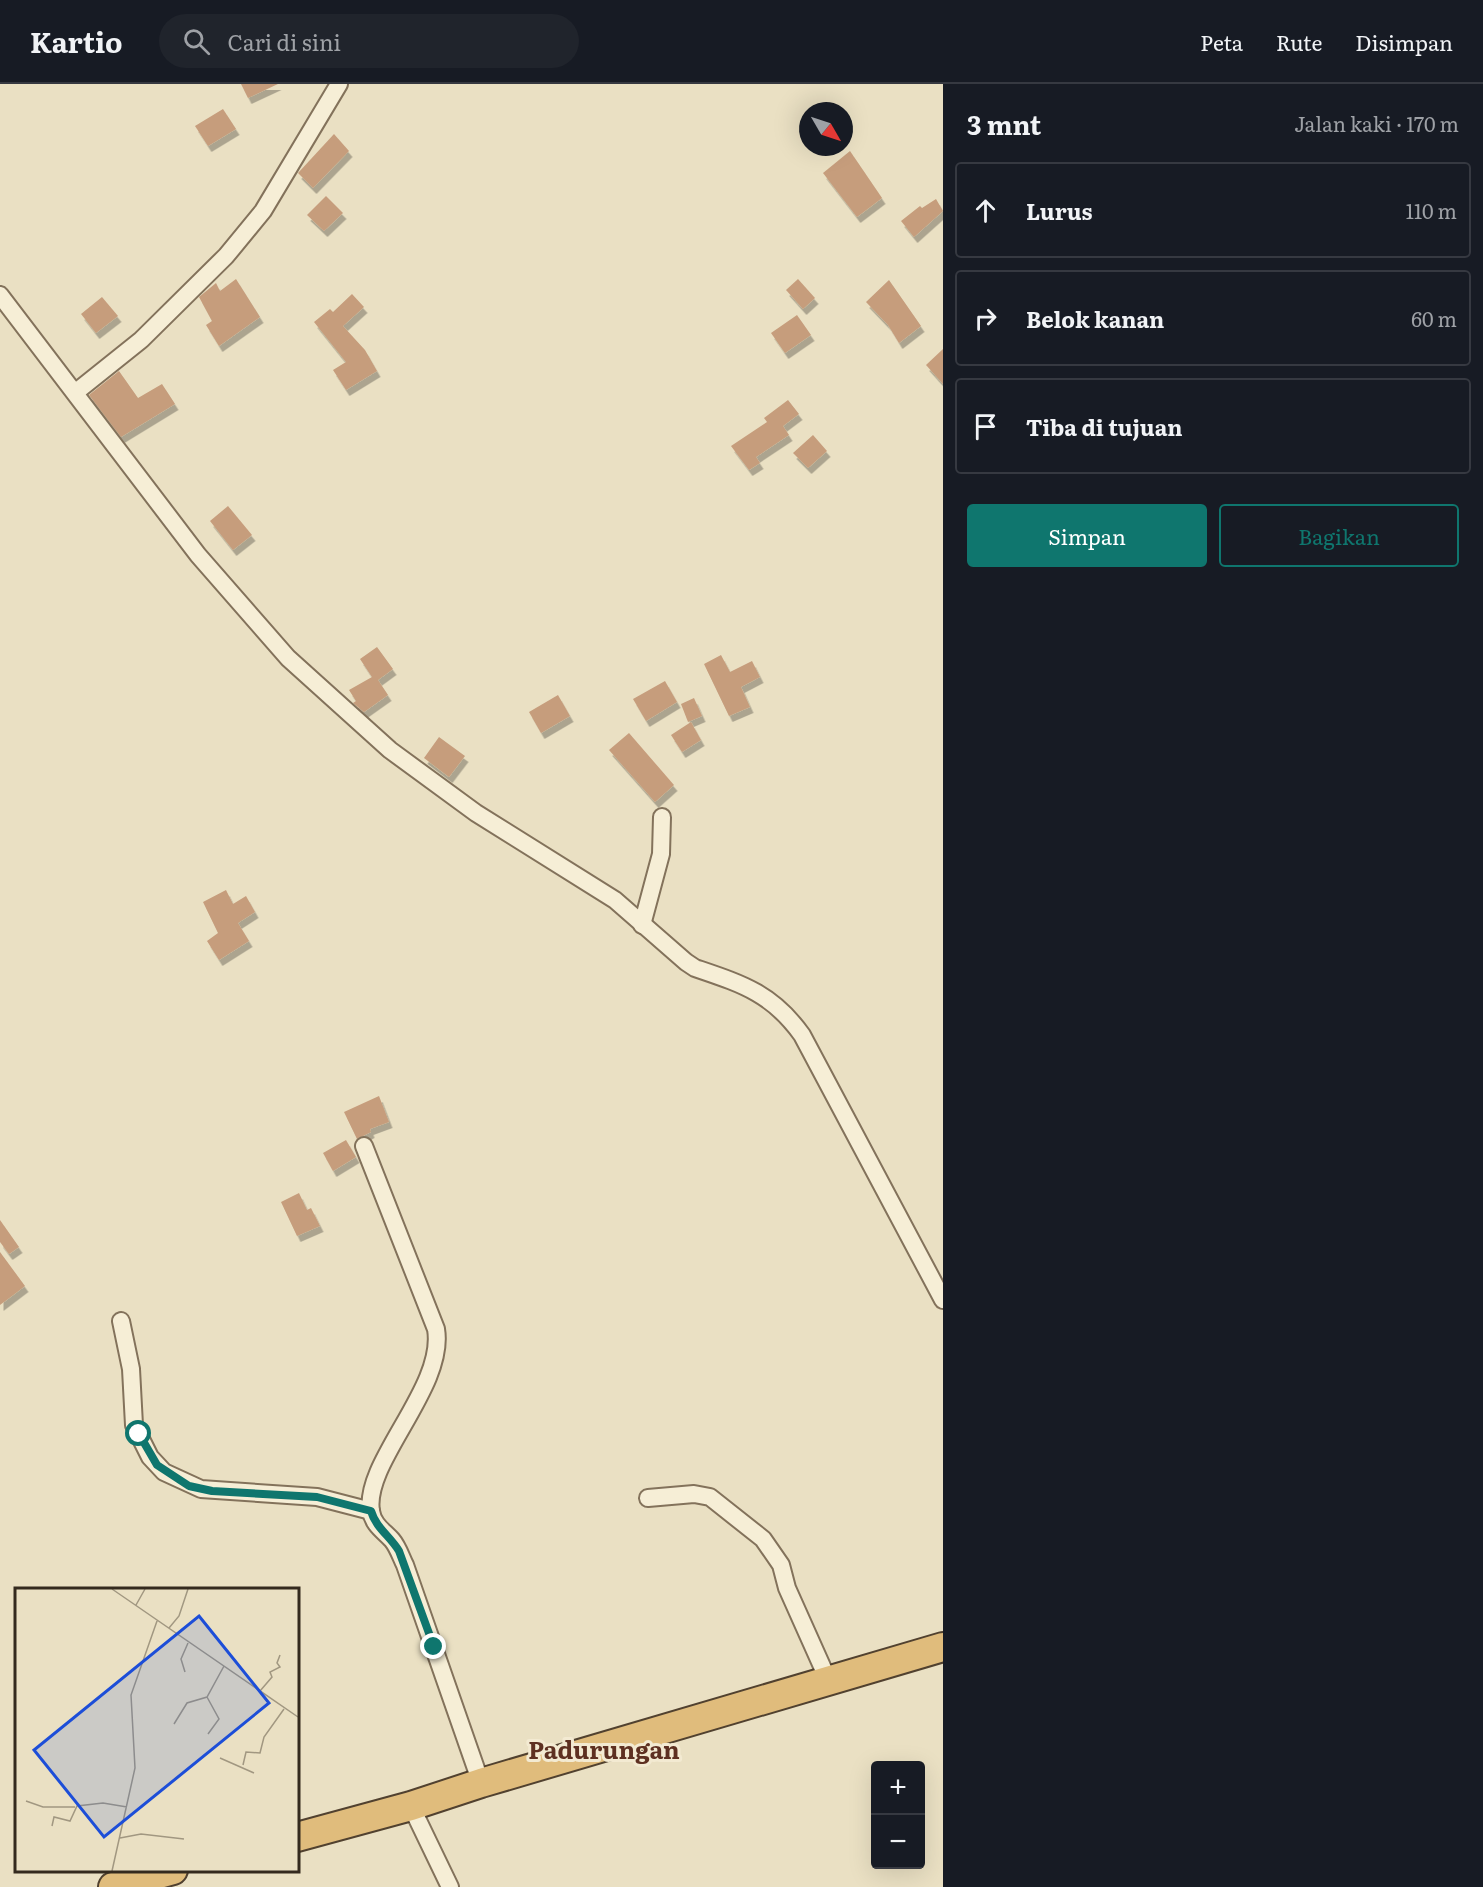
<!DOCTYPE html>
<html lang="id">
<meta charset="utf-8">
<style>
body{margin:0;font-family:Literata,serif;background:#20242c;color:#f1f3f6}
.controls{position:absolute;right:18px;bottom:18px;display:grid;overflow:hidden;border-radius:6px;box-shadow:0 6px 24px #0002}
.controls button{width:54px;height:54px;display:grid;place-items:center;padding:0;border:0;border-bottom:2px solid #363941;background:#171b24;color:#f1f3f6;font:30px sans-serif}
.compass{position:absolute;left:799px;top:18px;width:54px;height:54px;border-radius:50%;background:#171b24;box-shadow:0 6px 24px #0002;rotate:129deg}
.stop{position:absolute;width:18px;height:18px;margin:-14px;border:4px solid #0f766e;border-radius:50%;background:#fff}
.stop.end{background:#0f766e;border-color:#fff;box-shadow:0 2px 6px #0008}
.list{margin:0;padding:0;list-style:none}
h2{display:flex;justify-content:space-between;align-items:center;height:78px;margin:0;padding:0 24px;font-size:26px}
h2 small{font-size:20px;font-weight:400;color:#9ea1a6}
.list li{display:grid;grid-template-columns:39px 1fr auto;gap:18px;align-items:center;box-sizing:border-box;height:96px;margin:0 12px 12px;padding:0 12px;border:2px solid #363941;border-radius:6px}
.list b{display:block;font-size:22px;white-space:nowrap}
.list em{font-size:20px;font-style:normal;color:#9ea1a6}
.actions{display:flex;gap:12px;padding:18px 24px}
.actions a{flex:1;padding:14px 0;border:2px solid #0f766e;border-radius:6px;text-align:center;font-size:21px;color:#0f766e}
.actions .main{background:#0f766e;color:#fff}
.icon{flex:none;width:33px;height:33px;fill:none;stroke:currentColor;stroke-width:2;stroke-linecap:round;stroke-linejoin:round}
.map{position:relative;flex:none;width:943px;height:1803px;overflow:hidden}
header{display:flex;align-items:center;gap:36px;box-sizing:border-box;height:84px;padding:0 30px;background:#171b24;border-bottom:2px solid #363941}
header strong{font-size:28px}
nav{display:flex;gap:33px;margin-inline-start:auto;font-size:21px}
.search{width:420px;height:54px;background:#20242c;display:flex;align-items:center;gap:15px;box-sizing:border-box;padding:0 21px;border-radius:33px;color:#9ea1a6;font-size:22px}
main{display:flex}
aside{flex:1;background:#171b24}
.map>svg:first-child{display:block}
.building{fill:#c69d7c;filter:url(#shadow)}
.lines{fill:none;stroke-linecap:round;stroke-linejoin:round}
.minor-casing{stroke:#83725b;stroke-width:20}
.trunk-casing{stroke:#51412f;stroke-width:32}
.minor{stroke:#f6eed6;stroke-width:16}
.trunk{stroke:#e0bc7c;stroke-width:28}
.route{stroke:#0f766e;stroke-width:8}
.labels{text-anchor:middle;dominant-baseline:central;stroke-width:6;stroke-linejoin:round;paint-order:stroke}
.quarter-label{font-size:24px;font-weight:bold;fill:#5e3021;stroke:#f3ead2}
.inset-road{fill:none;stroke:#a19781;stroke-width:1.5}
.view{fill:#1d4ed8;fill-opacity:0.15;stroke:#1d4ed8;stroke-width:3}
.inset-edge{fill:none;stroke:#342a1e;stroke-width:3}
</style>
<header>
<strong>Kartio</strong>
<div class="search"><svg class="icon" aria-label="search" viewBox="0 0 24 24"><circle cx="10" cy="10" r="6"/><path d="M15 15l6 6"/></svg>Cari di sini</div>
<nav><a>Peta</a><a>Rute</a><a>Disimpan</a></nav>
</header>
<main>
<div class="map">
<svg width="943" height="1803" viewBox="0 0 943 1803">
<defs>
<filter id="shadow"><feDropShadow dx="3.5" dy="6" stdDeviation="0" flood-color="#0004"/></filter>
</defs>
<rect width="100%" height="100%" fill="#eae0c3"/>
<!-- building -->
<g class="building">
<polygon points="241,0 278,0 248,14"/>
<polygon points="223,25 236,45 208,62 195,42"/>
<polygon points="334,50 349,67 313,104 298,89"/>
<polygon points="850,67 882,114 857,133 823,89"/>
<polygon points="326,112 343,129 324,147 307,131"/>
<polygon points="936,115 943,127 914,153 901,137 920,122 922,124"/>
<polygon points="236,195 260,233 219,262 206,241 212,237 199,213 216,199 220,207"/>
<polygon points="798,195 815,214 803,225 786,206"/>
<polygon points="889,196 921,242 899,259 888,241 866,218"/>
<polygon points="352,210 364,223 343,242 365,266 377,287 346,306 333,286 346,278 314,238 330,225 333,228"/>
<polygon points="102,213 118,232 96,249 81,230"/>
<polygon points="797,231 811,251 785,269 771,249"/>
<polygon points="943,265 943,300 926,281"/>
<polygon points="119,287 138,314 162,300 175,320 121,353 89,311"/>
<polygon points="788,316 799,330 783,342 789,351 756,373 760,379 749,386 731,362 767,338 764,334"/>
<polygon points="813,351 827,367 808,384 793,369"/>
<polygon points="228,422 252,451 233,466 210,437"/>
<polygon points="377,563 393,585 378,596 388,611 364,628 353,619 356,617 349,606 372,593 360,575"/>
<polygon points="721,571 730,588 752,577 760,593 741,603 750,623 729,632 704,580"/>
<polygon points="665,597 677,618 646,637 633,615"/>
<polygon points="558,611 570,632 541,649 529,628"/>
<polygon points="694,614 702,632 688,638 681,620"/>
<polygon points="691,638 701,656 682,668 671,651"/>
<polygon points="629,649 674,701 655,718 609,666"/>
<polygon points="439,653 465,672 449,693 424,674"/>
<polygon points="226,806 233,820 246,812 255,828 238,839 249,857 219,876 207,857 218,849 203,818"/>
<polygon points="379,1012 389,1038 370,1045 371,1048 357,1055 344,1028"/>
<polygon points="346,1056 356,1073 333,1087 323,1069"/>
<polygon points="299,1109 307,1126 311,1124 320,1142 297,1152 281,1118"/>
<polygon points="0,1136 19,1163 9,1170 0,1158"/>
<polygon points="0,1168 25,1202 0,1221"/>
</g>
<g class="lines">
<!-- minor casing -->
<g class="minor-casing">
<g id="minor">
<path d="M0,211L198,471L288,574L390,666L476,729L615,816L686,878L695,884C742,900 772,909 802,951L943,1216"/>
<polyline points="76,308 141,256 226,172 263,127 339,0"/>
<polyline points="642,841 661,770 662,733"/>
<path d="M364,1062L436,1245C446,1303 363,1378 371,1427C373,1441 384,1447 392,1456C398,1463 401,1473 405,1481L481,1699"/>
<polyline points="121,1237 131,1285 134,1341 150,1373 164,1388 201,1405 317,1413 371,1427"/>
<polyline points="648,1414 694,1410 710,1413 763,1455 781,1481 787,1504 829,1598"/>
<polyline points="411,1722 450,1803"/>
</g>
</g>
<!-- trunk casing -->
<g class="trunk-casing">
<g id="trunk">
<polyline points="297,1753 411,1722 481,1699 943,1563"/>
<polyline points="113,1803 173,1786"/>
</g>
</g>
<!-- minor -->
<use href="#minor" class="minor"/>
<!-- trunk -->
<use href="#trunk" class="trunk"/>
</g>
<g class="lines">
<!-- route -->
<path class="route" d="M139,1350L157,1381L189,1402L212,1407L317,1413L371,1427C376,1444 390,1452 399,1467L434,1563"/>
</g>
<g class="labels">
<!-- quarter labels -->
<g class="quarter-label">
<text x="604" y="1664">Padurungan</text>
</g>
</g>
<!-- overview -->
<g transform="translate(15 1504)">
<rect width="284" height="284" fill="#eae0c3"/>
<path class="inset-road" d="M97,1L283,129M121,17L130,1M154,40L164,28L173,1M170,84L166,71L173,55M245,103L257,89L255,84L265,79L262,75L265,67M192,109L204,131L193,146M159,136L172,115L192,109L209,78M205,170L239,185M228,177L231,164L245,165L249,149L269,121M11,213L28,219H60M37,238L39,229L55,233L62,218L88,215L112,219M105,250L126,246L169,251M97,283L120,180L116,107L142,33"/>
<path class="view" d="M184,28L254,115L89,249L19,162Z"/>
<rect width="284" height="284" class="inset-edge"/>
</g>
</svg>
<div class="controls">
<button>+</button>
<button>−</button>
</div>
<svg class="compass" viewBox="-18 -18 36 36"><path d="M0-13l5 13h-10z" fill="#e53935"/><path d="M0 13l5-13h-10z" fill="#9ea1a6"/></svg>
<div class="stop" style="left:139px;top:1350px"></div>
<div class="stop end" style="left:434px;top:1563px"></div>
</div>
<aside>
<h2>3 mnt<small>Jalan kaki · 170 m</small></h2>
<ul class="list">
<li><svg class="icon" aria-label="ahead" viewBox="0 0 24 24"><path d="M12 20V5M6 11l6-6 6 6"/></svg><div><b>Lurus</b></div><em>110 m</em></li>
<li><svg class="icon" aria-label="right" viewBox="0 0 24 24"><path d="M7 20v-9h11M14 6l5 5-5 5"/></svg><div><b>Belok kanan</b></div><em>60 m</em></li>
<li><svg class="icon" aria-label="arrive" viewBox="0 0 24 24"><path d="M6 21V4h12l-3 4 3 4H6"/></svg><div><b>Tiba di tujuan</b></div></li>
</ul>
<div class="actions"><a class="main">Simpan</a><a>Bagikan</a></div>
</aside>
</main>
